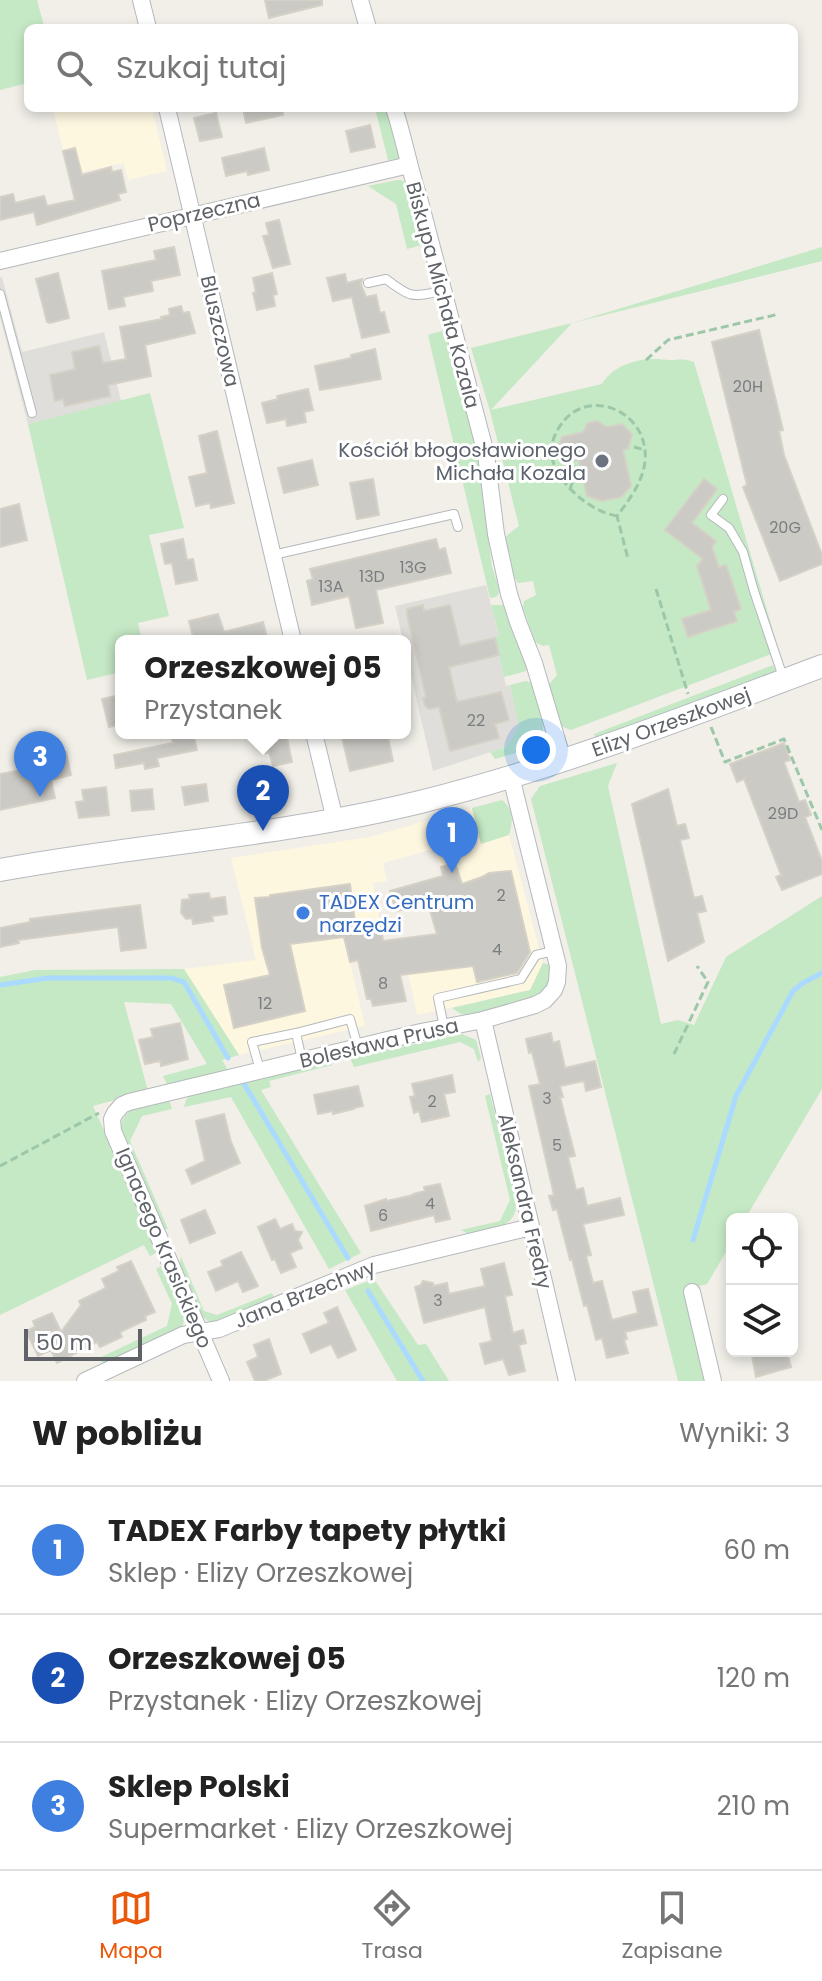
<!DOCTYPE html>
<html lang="pl">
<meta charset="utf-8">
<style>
body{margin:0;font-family:Poppins,sans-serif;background:#f6f6f6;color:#222}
.controls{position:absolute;right:24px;bottom:24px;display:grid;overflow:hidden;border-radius:12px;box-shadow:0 4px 12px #0003}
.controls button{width:72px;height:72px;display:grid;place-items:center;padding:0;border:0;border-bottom:2px solid #e0e0e0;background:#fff;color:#222;font:40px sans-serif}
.scale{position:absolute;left:24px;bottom:20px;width:118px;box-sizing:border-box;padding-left:8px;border:4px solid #5f6368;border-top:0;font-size:22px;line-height:28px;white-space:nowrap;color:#5f6368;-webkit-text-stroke:6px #fff;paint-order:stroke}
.you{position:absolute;left:536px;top:750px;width:28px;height:28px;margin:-20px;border:6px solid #fff;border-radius:50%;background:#1a73e8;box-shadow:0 0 0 12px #1a73e833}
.badge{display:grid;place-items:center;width:52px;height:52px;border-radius:50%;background:#ea580c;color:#fff;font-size:26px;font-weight:700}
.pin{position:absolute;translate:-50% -66px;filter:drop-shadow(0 2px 4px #0008)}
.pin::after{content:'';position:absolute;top:42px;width:28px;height:24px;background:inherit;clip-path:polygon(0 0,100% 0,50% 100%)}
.popup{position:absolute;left:115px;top:635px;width:296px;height:104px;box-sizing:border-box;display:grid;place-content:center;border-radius:12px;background:#fff;filter:drop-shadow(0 2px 6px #0005);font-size:26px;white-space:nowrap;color:#767676}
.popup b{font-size:30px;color:#222}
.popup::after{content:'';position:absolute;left:50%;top:100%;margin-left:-16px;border:16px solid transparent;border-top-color:#fff}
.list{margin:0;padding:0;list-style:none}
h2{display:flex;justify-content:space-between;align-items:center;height:104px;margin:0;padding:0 32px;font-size:34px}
h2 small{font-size:26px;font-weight:400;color:#767676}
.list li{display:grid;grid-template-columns:52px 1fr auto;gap:24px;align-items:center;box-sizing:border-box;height:128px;padding:0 32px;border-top:2px solid #e0e0e0}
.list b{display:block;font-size:30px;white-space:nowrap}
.list p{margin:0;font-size:26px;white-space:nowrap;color:#767676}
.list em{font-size:26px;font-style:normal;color:#767676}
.icon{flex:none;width:44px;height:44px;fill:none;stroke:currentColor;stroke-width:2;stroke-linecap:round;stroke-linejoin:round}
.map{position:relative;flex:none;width:822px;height:1381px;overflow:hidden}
.search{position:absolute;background:#fff;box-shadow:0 4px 12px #0003;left:24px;right:24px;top:24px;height:88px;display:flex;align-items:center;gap:20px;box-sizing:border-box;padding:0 28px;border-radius:12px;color:#767676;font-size:30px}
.sheet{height:488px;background:#fff}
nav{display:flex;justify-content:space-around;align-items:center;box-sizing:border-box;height:112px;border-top:2px solid #e0e0e0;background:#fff;font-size:22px;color:#767676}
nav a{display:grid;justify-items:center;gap:4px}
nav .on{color:#ea580c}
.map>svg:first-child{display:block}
.commercial{fill:#fef7e0}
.industrial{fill:#e0deda}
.green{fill:#c5e8c5}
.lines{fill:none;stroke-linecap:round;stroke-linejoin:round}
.stream{stroke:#aadaff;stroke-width:5}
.building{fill:#cccac5;stroke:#d6d1c6;stroke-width:2}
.lane-casing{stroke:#b5b8bc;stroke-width:10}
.street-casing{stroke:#b5b8bc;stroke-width:18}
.secondary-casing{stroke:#b6babf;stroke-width:24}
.path{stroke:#9cc7a9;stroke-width:3;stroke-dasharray:8 4;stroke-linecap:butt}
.lane{stroke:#fff;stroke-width:8}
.street{stroke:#fff;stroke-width:16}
.secondary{stroke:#fff;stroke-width:22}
.worship-dot{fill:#6b7280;stroke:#fff;stroke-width:3}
.shop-dot{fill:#3f7fe0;stroke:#fff;stroke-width:3}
.labels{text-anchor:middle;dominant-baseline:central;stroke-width:6;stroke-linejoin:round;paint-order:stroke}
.number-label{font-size:16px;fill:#7a7d7f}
.street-label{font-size:20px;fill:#5f6368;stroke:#fff}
.worship-label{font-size:20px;fill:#5b616d;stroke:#fff;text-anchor:end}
.shop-label{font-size:20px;fill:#366cbe;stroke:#fff;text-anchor:start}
</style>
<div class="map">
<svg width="822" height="1381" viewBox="0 0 822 1381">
<rect width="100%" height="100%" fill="#f1efe8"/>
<!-- commercial -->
<g class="commercial">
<polygon points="53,108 152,108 167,171 128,180 124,163 69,175"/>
<polygon points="472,808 481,843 509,835 543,963 530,990 417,1015 401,939 439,933 434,910 430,911 427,902 447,887 434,849 383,863 387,881 373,883 383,941 347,949 365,1026 239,1055 184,969 256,960 231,858 370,837"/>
</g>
<!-- industrial -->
<g class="industrial">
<polygon points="0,277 2,277 22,352 104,332 121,401 28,424 0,317"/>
<polygon points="486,585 499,637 495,638 506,686 510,685 520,725 506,747 433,771 405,649 405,641 403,641 395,606"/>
</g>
<!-- green -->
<g class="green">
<polygon points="0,0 37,0 44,26 28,28 28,83 0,90"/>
<polygon points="375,108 404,108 416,156 388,160"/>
<polygon points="397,180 401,180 406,183 426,244 407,249 396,204 368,186"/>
<path d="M822,247V261L572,323L491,410L602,384C612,366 637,358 657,359C661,359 665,360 670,360C681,360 683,358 694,362L779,651L571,730L555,724L546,688L557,675L549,645L543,646L535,642L523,608L524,601L536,595L533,581L518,583C512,575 501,548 505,539C507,534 514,530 519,526L490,411L471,348L572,323Z"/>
<polygon points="448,329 483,472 484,504 492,567 499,588 499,593 496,597 490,598 428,335"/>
<polygon points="150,393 184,528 149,535 169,616 138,623 142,641 121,641 121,672 87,680 28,424"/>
<polygon points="491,605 503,605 528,666 526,671 504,677 495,638 499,636"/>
<polygon points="773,665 777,674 597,741 594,734"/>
<path d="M526,681L533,683C537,702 549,728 539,746L495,759L490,752L506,747L519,726L510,685Z"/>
<polygon points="617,763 608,786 661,1024 678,1020 694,1025 726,957 822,896 822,1089 745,1219 732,1219 732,1242 707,1284 683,1290 705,1381 678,1381 531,799 540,786"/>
<path d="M502,800C514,810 513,821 509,835L481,844L472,808Z"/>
<path d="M543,963L550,965C551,976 550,987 541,994C527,1004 484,1010 467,1015L461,1014L452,1008L530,990Z"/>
<polygon points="184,969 239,1055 222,1060 229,1072 167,1084 163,1076 207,1064 171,1004 124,1002 148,1091 93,1106 158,1252 150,1256 144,1245 0,1315 0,977 35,970"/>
<polygon points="462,1034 476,1040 481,1058 478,1062 474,1049 460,1042 354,1067 350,1058"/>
<polygon points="330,1061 332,1065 269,1081 271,1087 261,1090 361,1253 329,1269 231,1097 184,1107 186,1100 191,1094"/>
<path d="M490,1094L517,1201C516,1230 491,1229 468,1234L461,1230L500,1221L510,1200L485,1096Z"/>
<path d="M169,1099L172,1109L142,1116L130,1141L168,1229H164L121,1128C122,1105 151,1104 169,1099Z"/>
<polygon points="181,1257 204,1311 217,1315 272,1293 275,1299 219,1323 211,1323 200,1315 179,1265"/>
<polygon points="163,1265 185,1317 182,1328 104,1363 97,1359 167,1326 172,1304 156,1269"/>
<polygon points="374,1279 418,1345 426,1344 449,1381 397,1381 345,1290"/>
</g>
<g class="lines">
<!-- stream -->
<g class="stream">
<polyline points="0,985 48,978 171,978 184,982 228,1058"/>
<polyline points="243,1082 348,1258"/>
<polyline points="693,1240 736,1096 793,991 803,983 822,973"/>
<polyline points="368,1291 423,1381"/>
</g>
</g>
<!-- building -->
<g class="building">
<polygon points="265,0 322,0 322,5 269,18"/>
<polygon points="243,108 283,108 283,115 246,123"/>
<polygon points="216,113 222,137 200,141 194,118"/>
<polygon points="370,125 375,147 351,152 346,131"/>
<polygon points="75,148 82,175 111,167 112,172 121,170 126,192 118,194 120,200 37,225 34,212 0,220 0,197 13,194 15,203 44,196 47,206 75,200 63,151"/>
<polygon points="264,148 269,170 248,175 247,171 226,176 222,158"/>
<polygon points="279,220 290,264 273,268 263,236 269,235 266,223"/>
<polygon points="174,247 180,275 151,281 153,291 123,297 125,306 109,309 102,271 156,260 154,251"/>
<polygon points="58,273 69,318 50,323 47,322 36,279"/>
<polygon points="272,273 277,294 273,295 275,306 257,310 253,293 256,292 253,278"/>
<polygon points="345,274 347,283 362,279 361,285 366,297 376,295 380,313 384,312 389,332 362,338 352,297 333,301 327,278"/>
<polygon points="181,306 183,313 189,312 195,333 145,345 151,376 108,385 110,396 65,406 63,399 55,401 50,375 75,369 72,352 99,346 103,363 126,359 120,327 162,319 161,317 170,315 169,309"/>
<polygon points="759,330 783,430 779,431 784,455 822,555 822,564 780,581 743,487 747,485 712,342"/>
<polygon points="375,349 381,379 320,390 315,366 351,358 351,355"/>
<polygon points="308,389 313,410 304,412 306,422 287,426 286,419 267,423 262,403 278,399 277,396"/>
<polygon points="597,421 607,427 622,424 632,434 628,449 623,450 631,486 621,497 602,501 587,496 579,460 565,461 557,451 562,437 583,432 588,423"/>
<polygon points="217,431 234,503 211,508 210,503 196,506 189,477 207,473 199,436"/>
<polygon points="312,460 318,485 284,493 278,468"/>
<polygon points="373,479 379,515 357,519 350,483"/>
<polygon points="704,479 717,489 692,523 716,541 712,547 719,567 726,565 741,609 734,612 737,621 688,637 682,619 711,610 697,566 703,559 665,530"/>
<polygon points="19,504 27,540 0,547 0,509"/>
<polygon points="183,539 187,560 193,559 197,580 176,584 172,563 165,564 161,544"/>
<polygon points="436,539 439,550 445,548 451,573 376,590 383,623 356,628 349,596 312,605 307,581 313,579 310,569"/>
<polygon points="423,605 424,611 450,605 460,646 495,638 499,655 449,667 457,702 501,692 509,720 495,724 499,738 450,751 439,707 429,709 425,706 423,698 426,697 407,615 407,609"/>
<polygon points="218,614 224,632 263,622 268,641 194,641 189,621"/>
<polygon points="121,695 121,724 109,727 102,699"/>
<polygon points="171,733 193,733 197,750 157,758 159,766 145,769 144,763 116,768 114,755 173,743"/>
<polygon points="262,733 286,733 292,762 273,766 269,752 266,753"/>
<polygon points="341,733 387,733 393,761 350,771"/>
<polygon points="784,743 790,760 784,762 799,802 805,800 811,815 805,817 822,861 822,874 782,890 776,877 781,875 744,779 737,782 730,764"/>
<polygon points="66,752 71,775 51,780 55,798 0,810 0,774 27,769 25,759 39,756 39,758"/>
<polygon points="206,784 208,801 185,805 182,787"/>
<polygon points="106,787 109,815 79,818 76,802 84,801 82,790"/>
<polygon points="152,789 154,809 132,811 130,791"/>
<polygon points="668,789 677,826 685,824 689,838 680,840 694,898 702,896 706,911 697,913 704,942 668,961 632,804"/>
<polygon points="455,863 462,884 482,877 489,873 511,871 530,952 517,973 477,982 473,966 400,975 406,1001 373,1006 371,999 367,999 358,960 350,962 344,937 290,944 305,1011 234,1028 224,985 270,975 262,948 255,898 270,897 270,895 350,884 356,930 381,926 383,941 437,934 428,904 396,911 390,891 443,876 441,867"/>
<polygon points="209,893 210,899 225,897 227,914 212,916 213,921 193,924 192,918 186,919 181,913 182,900 190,899 189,895"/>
<polygon points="140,905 146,948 121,951 118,927 18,940 19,943 0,947 0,928 30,922 30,919"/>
<polygon points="180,1023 188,1059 161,1066 160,1061 145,1064 139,1040 153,1037 151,1029"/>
<polygon points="551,1033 553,1043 559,1041 565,1068 595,1061 601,1087 586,1091 584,1081 560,1086 563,1097 560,1097 575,1156 568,1157 576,1190 583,1188 587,1206 620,1198 624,1215 583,1224 591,1255 586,1256 593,1283 602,1281 612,1320 638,1313 633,1292 648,1289 657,1325 625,1332 627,1339 624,1340 628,1353 607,1358 602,1338 596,1340 587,1305 584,1306 572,1259 570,1260 557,1209 553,1210 549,1196 554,1195 529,1086 540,1084 532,1052 529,1053 526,1039"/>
<polygon points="452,1075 455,1092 444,1094 449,1116 422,1122 419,1111 414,1113 410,1097 415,1096 412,1084"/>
<polygon points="358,1086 363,1106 353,1108 354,1109 333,1114 333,1111 318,1114 314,1095"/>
<polygon points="224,1114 231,1142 240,1163 192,1184 186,1170 205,1161 196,1121"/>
<polygon points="440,1184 450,1219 436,1222 434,1215 371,1231 365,1206 386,1199 387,1201 413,1195 413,1194 425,1191 424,1187"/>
<polygon points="205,1210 215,1233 190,1243 181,1220"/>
<polygon points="275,1219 280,1229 292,1224 295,1231 302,1232 298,1240 302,1248 290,1253 296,1267 281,1273 275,1259 272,1260 258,1227"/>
<polygon points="241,1252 258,1286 243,1292 238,1281 216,1291 208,1272 223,1266 221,1261"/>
<polygon points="131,1261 155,1312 145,1316 146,1320 120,1332 122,1337 100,1347 97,1342 57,1363 51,1350 38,1356 26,1331 35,1327 33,1321 52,1313 61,1332 81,1305 79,1301 106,1288 102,1279 119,1271 117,1267"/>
<polygon points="504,1263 512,1295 505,1296 513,1333 523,1330 526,1343 519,1345 525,1371 509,1375 503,1359 485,1364 480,1344 492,1341 485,1307 424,1323 415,1287 421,1285 423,1281 433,1283 433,1286 447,1283 449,1294 485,1286 481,1269"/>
<polygon points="337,1307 356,1350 338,1358 331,1344 311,1353 303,1334 329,1323 324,1313"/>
<polygon points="269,1339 281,1374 264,1381 255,1381 247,1362 258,1357 254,1345"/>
<polygon points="773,1351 787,1351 791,1367 756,1377 752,1356"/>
</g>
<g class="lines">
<!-- lane casing -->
<g class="lane-casing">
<g id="lane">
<path d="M368,283L386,279C412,299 412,297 442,291"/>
<polyline points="0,294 32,413"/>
<polyline points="723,499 711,515 729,528 743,552 754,591 784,680"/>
<polyline points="273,555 454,514 458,527"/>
<polyline points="444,1027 438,998 521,979 536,955 554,951"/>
<polyline points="296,1033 350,1019 358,1047"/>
<polyline points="260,1070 252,1042 296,1033 302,1060"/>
</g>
</g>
<!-- street casing -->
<g class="street-casing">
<g id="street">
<polyline points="141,0 148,28"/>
<polyline points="360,0 368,28"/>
<polyline points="167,108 293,641"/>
<path d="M394,108C404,138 409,168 419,198L486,454L496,534L509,594L518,622L534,663L563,760"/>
<polyline points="0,261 409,165"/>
<polyline points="314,733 335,820"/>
<polyline points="483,1020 567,1381"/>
<polyline points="692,1292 713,1381"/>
<polyline points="85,1381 183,1335 219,1329 374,1265 531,1227"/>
<polyline points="221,1381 113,1131 112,1119 115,1113 122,1105 129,1102 421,1032 483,1020 535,1005 545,1000 554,990 557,982 558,966 511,777"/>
</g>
</g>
<!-- secondary casing -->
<g class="secondary-casing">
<path id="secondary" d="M0,870C139,844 282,836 420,802C557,768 689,716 822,666"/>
</g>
<!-- path -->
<g class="path">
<polyline points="646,360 668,340 779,314"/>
<polyline points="634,447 645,450"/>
<polyline points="570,490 577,466"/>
<path d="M617,516C594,512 570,493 559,474C550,460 549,447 556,433C580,382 650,408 645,461C643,482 629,500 617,516L628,559"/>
<polyline points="656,589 688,694"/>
<polyline points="711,727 725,762 784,739 822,830"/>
<polyline points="674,1054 708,982 697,966"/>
<polyline points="0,1166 99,1113"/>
</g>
<!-- lane -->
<use href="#lane" class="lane"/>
<!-- street -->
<use href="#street" class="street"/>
<!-- secondary -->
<use href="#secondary" class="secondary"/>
</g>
<!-- markers -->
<circle class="worship-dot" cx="602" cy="461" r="8"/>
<circle class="shop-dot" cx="303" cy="913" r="8"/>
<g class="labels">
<!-- number labels -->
<g class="number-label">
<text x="748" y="386">20H</text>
<text x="785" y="527">20G</text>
<text x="413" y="567">13G</text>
<text x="372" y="576">13D</text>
<text x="331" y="586">13A</text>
<text x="476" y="720">22</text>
<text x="783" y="813">29D</text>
<text x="501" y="895">2</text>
<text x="497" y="949">4</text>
<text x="383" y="983">8</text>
<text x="265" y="1003">12</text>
<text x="547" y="1098">3</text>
<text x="432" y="1101">2</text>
<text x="557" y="1145">5</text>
<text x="430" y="1203">4</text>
<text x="383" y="1215">6</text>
<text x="438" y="1300">3</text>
</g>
<!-- street labels -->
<g class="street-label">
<text transform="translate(204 212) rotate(-13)">Poprzeczna</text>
<text transform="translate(443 295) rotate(75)">Biskupa Michała Kozala</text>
<text transform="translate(220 331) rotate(77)">Bluszczowa</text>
<text transform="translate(671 722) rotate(-20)">Elizy Orzeszkowej</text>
<text transform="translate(379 1043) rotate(-13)">Bolesława Prusa</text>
<text transform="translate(525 1201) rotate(77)">Aleksandra Fredry</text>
<text transform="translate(164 1248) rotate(67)">Ignacego Krasickiego</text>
<text transform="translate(305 1294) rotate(-22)">Jana Brzechwy</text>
</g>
<!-- worship labels -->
<g class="worship-label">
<text x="586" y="450">Kościół błogosławionego<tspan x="586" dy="23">Michała Kozala</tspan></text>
</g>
<!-- shop labels -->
<g class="shop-label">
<text x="319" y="902">TADEX Centrum<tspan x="319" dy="23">narzędzi</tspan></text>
</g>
</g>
</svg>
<div class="controls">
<button><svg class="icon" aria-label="locate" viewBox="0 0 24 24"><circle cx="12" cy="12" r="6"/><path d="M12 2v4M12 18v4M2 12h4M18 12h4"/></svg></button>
<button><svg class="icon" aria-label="layers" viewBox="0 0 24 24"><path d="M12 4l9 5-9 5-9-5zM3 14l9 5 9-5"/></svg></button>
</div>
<div class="scale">50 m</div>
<div class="you"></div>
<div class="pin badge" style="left:452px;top:873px;background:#3f7fe0">1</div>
<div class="pin badge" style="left:263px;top:831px;background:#1a4fb4">2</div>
<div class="popup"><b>Orzeszkowej 05</b>Przystanek</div>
<div class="pin badge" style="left:40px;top:797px;background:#3f7fe0">3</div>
<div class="search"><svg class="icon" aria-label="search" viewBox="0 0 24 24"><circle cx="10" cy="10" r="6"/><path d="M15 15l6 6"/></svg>Szukaj tutaj</div>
</div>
<section class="sheet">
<h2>W pobliżu<small>Wyniki: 3</small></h2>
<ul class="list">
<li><span class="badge" style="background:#3f7fe0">1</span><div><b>TADEX Farby tapety płytki</b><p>Sklep · Elizy Orzeszkowej</p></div><em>60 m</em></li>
<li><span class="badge" style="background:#1a4fb4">2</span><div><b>Orzeszkowej 05</b><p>Przystanek · Elizy Orzeszkowej</p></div><em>120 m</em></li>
<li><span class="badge" style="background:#3f7fe0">3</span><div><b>Sklep Polski</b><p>Supermarket · Elizy Orzeszkowej</p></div><em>210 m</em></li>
</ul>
</section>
<nav>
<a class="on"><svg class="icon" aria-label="map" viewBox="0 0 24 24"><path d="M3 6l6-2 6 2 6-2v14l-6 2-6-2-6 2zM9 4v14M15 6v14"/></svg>Mapa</a>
<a><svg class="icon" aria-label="directions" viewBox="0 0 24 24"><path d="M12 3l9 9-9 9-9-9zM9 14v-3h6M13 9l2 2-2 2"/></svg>Trasa</a>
<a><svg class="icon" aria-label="saved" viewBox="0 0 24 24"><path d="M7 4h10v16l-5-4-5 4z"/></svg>Zapisane</a>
</nav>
